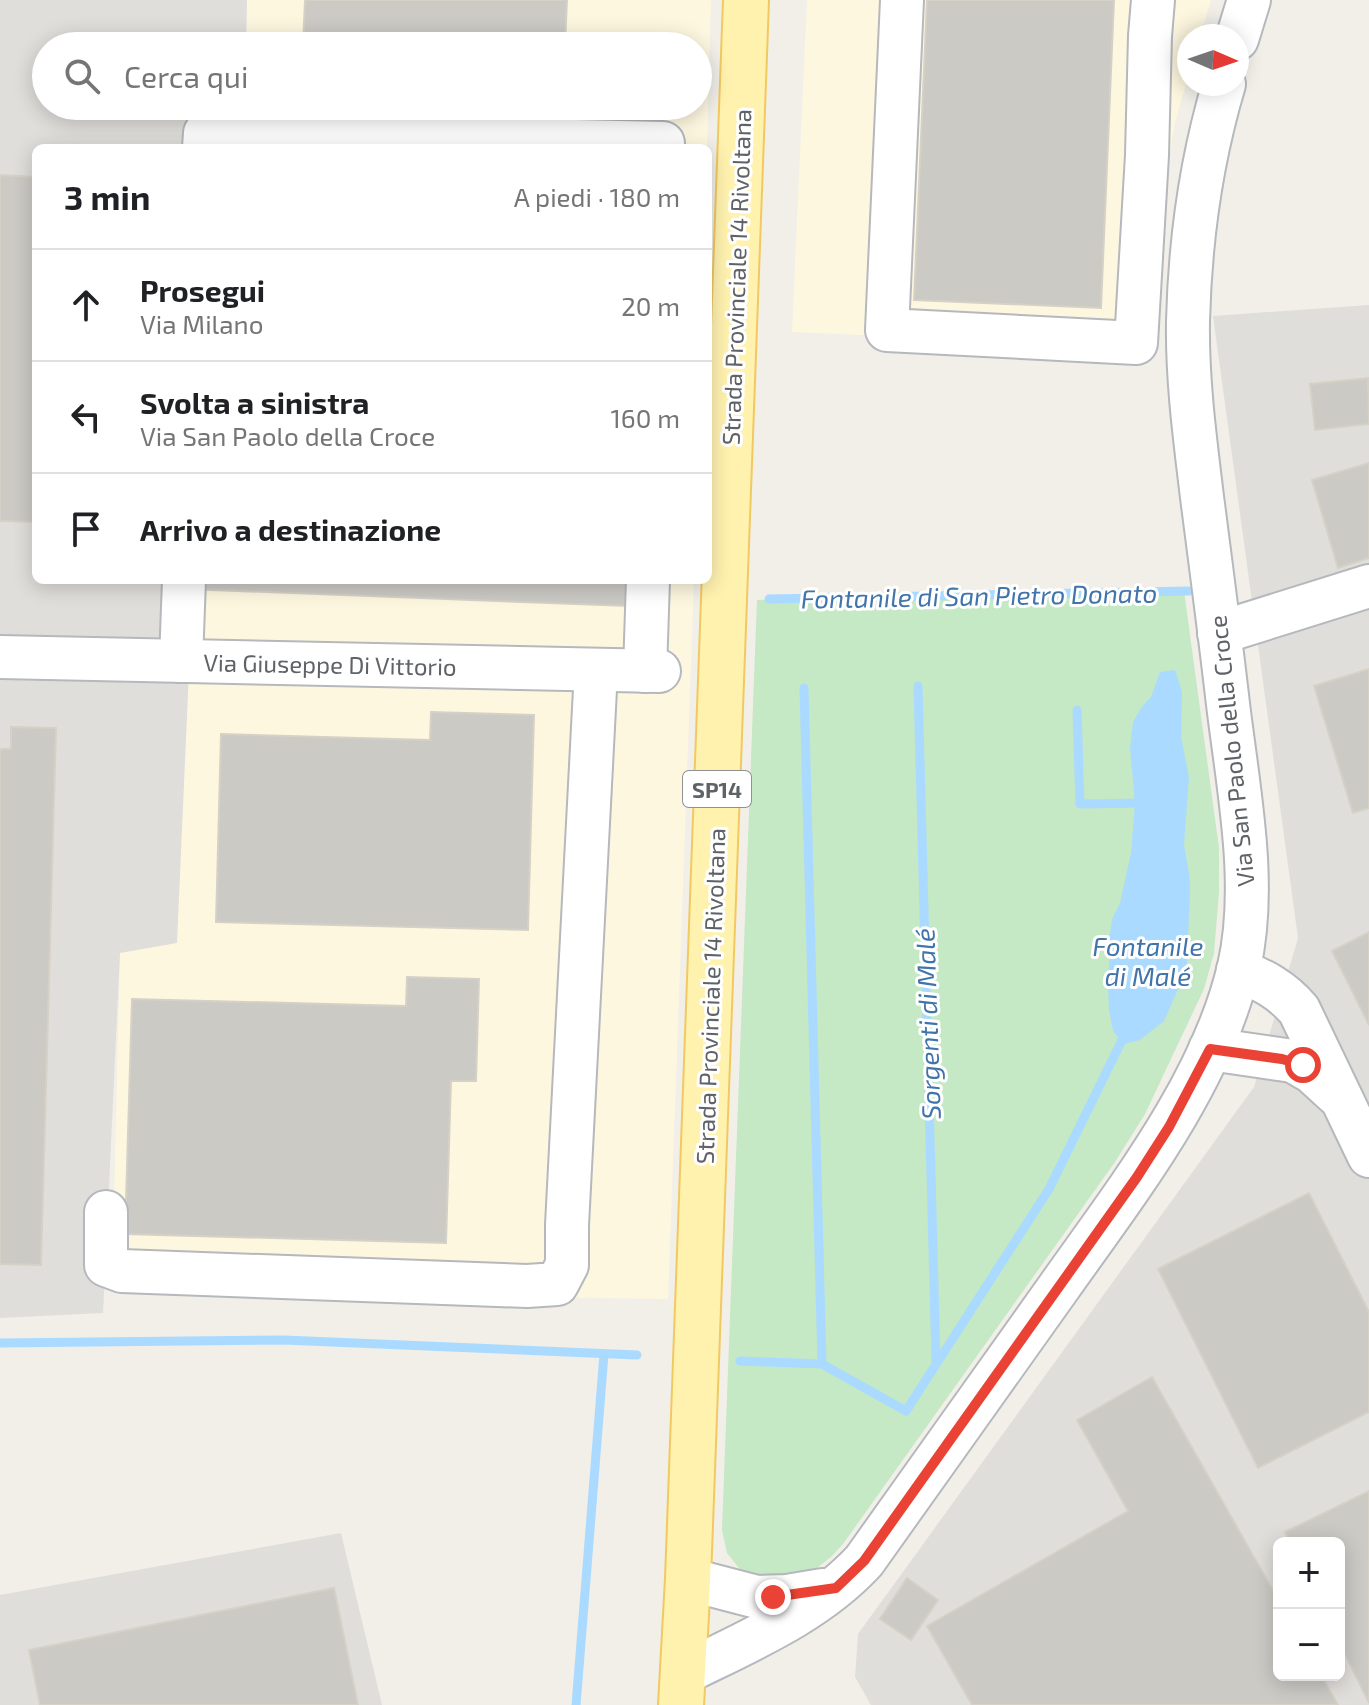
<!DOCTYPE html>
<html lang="it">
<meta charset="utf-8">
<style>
body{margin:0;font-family:"Exo 2",sans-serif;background:#f2f2f2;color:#202124}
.controls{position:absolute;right:24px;bottom:24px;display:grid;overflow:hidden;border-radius:12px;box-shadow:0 4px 20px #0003}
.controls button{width:72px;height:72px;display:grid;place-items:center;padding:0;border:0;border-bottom:2px solid #e0e0e0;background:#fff;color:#202124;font:40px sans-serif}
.compass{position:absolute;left:1177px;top:24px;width:72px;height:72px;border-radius:50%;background:#fff;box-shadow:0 4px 20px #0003;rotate:92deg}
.stop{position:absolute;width:24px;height:24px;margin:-18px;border:6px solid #ea4335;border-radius:50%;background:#fff}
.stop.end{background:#ea4335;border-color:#fff;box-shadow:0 2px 8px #0008}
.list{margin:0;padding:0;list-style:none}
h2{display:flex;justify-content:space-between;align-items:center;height:104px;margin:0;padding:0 32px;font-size:34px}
h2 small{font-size:26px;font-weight:400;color:#757577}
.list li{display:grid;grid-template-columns:52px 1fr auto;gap:24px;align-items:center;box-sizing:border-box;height:112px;padding:0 32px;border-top:2px solid #e0e0e0}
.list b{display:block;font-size:30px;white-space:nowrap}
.list p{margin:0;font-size:26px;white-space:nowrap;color:#757577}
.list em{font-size:26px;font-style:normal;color:#757577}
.icon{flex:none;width:44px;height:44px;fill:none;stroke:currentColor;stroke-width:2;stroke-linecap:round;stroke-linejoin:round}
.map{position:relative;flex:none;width:1369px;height:1705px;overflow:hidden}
.search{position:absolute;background:#fff;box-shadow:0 4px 20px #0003;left:32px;top:32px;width:680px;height:88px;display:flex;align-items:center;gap:20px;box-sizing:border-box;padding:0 28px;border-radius:44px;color:#757577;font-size:30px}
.panel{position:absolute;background:#fff;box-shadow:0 4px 20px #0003;left:32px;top:144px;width:680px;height:440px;border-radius:12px}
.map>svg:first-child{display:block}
.commercial{fill:#fef7e0}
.industrial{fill:#e0deda;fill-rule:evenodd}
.green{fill:#c5e8c5}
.water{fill:#aadaff}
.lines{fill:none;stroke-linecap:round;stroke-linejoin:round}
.stream{stroke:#aadaff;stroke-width:9}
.building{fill:#cccac5;stroke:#d6d1c6;stroke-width:2}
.minor-casing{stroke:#b5b8bc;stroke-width:46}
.major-casing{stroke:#f2c960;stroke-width:48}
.minor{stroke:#fff;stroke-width:42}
.major{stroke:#fff2af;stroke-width:44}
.route{stroke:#ea4335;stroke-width:10}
.labels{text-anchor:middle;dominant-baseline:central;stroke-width:6;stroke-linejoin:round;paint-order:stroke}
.shield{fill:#fff;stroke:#8f9295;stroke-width:2}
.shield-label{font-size:22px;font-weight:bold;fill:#5f6368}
.street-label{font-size:24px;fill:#5f6368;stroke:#fff}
.water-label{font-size:26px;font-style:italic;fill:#4174aa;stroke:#fff}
</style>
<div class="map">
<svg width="1369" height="1705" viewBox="0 0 1369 1705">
<rect width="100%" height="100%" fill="#f1efe8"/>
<!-- commercial -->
<g class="commercial">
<polygon points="247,0 711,0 707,148 225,148 240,106 698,106 698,46 246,46"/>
<polygon points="807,0 1211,0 1200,36 1189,36 1189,74 1175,122 1158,222 1151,347 792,332"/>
<polygon points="193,580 694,580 668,1299 112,1290 120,953"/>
</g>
<!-- industrial -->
<g class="industrial">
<polygon points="0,0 247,0 246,46 46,46 46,106 240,106 225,148 36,148 36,580 193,580 177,943 120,953 103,1313 0,1318"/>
<path d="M1369,305V1705H871L855,1677L858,1634L1254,1087L1298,938L1213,316ZM1279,1543H1339V1675H1279Z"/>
<polygon points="341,1533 382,1705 0,1705 0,1595"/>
</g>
<!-- green -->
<polygon class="green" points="1184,591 1219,848 1219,892 1214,953 1204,989 1145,1114 1115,1162 843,1544 831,1557 813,1571 797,1580 754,1580 739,1568 727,1553 722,1530 757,600"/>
<!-- water -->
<polygon class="water" points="1175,670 1182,692 1181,737 1189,777 1184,845 1189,874 1190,888 1187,962 1184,976 1164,1021 1140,1040 1124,1044 1113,1031 1109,1010 1108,988 1110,935 1112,919 1120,903 1131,853 1135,803 1130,748 1133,722 1141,708 1151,697 1160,672"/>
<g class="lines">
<!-- stream -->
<g class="stream">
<polyline points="769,599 1189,591"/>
<polyline points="918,686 936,1362"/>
<polyline points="804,688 822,1364"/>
<polyline points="1077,710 1080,804 1144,803"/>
<polyline points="0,1343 284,1340 637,1355"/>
<polyline points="740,1361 822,1364 906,1411 1049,1189 1126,1032"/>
<polyline points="576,1705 604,1354"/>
</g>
</g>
<!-- building -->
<g class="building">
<polygon points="305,0 567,0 565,46 303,46"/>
<polygon points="927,0 1114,0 1101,308 914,300"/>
<polygon points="0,175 36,177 36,522 0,521"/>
<polygon points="1368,378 1369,424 1315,430 1310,384"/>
<polygon points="1369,463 1369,558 1338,568 1312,480"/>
<polygon points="186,580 629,580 628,606 186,589"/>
<polygon points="1369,669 1369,808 1353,813 1314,686"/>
<polygon points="431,712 534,715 528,930 216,922 221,734 430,740"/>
<polygon points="11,727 56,728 41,1265 0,1264 0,749 11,749"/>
<polygon points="1369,932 1369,1025 1332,951"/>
<polygon points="407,977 479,979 476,1081 451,1081 446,1243 125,1234 132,999 406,1006"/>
<polygon points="1309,1193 1369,1312 1369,1412 1258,1468 1158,1269"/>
<polygon points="1152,1377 1279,1601 1279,1675 1321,1675 1338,1705 972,1705 927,1626 1128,1511 1077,1420"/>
<polygon points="1369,1491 1369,1703 1339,1642 1339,1543 1290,1543 1285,1532"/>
<polygon points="907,1578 938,1600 911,1640 880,1619"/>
<polygon points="334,1588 358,1705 40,1705 29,1650"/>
</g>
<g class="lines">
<!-- minor casing -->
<g class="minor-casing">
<g id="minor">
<polyline points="902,0 887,330 1136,343 1147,155 1150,36 1153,0"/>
<polyline points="1237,39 1249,0"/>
<polyline points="204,148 205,133 663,143 662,148"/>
<polyline points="1219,633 1369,586"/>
<polyline points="0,657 659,671"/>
<polyline points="181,661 184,580"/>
<polyline points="645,671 648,580"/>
<path d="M1238,970C1263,980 1282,990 1299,1010L1369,1156"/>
<polyline points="1210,1049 1293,1061 1312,1072 1336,1094"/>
<polyline points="106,1212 106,1265 122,1271 527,1286 557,1284 567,1265 567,1225 596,670"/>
<polyline points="688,1579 757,1597 787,1596 823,1590"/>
<path d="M682,1674C746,1642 815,1614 864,1561C929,1470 994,1378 1059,1287C1127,1191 1212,1083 1239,967C1258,884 1238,788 1228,704C1220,635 1211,566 1202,497C1195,439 1187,380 1188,321C1190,241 1201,161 1224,84"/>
</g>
</g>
<!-- major casing -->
<g class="major-casing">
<polyline id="major" points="681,1705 688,1579 746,0"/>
</g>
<!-- minor -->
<use href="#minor" class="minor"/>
<!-- major -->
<use href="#major" class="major"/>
</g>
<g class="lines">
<!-- route -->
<polyline class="route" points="773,1597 836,1588 864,1561 1137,1177 1169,1127 1210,1049 1282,1059 1303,1065"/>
</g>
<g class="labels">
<!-- shield labels -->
<rect class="shield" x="683" y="771" width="68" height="36" rx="6"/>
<g class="shield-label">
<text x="717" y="789">SP14</text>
</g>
<!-- street labels -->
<g class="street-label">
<text transform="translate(736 277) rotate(-88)">Strada Provinciale 14 Rivoltana</text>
<text transform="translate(330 664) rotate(1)">Via Giuseppe Di Vittorio</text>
<text transform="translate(1231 751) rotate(-96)">Via San Paolo della Croce</text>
<text transform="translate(710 996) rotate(-88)">Strada Provinciale 14 Rivoltana</text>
</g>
<!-- water labels -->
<g class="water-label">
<text transform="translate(979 595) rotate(-1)">Fontanile di San Pietro Donato</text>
<text x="1148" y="945">Fontanile<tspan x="1148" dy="30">di Malé</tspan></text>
<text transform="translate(927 1024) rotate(-92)">Sorgenti di Malé</text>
</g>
</g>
</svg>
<div class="controls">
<button>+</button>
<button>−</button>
</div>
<svg class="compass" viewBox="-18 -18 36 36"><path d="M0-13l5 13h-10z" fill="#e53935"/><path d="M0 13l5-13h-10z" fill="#757577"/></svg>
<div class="stop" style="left:1303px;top:1065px"></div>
<div class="stop end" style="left:773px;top:1597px"></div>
<div class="search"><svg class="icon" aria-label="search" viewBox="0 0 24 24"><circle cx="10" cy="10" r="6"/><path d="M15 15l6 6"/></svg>Cerca qui</div>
<section class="panel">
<h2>3 min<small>A piedi · 180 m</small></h2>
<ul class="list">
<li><svg class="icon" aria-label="ahead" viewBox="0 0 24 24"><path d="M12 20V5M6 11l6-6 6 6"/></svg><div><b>Prosegui</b><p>Via Milano</p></div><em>20 m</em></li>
<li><svg class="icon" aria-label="left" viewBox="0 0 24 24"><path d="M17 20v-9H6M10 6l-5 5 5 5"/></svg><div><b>Svolta a sinistra</b><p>Via San Paolo della Croce</p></div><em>160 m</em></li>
<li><svg class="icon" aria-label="arrive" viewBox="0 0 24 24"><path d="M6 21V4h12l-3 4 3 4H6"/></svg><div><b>Arrivo a destinazione</b></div></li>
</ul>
</section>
</div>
